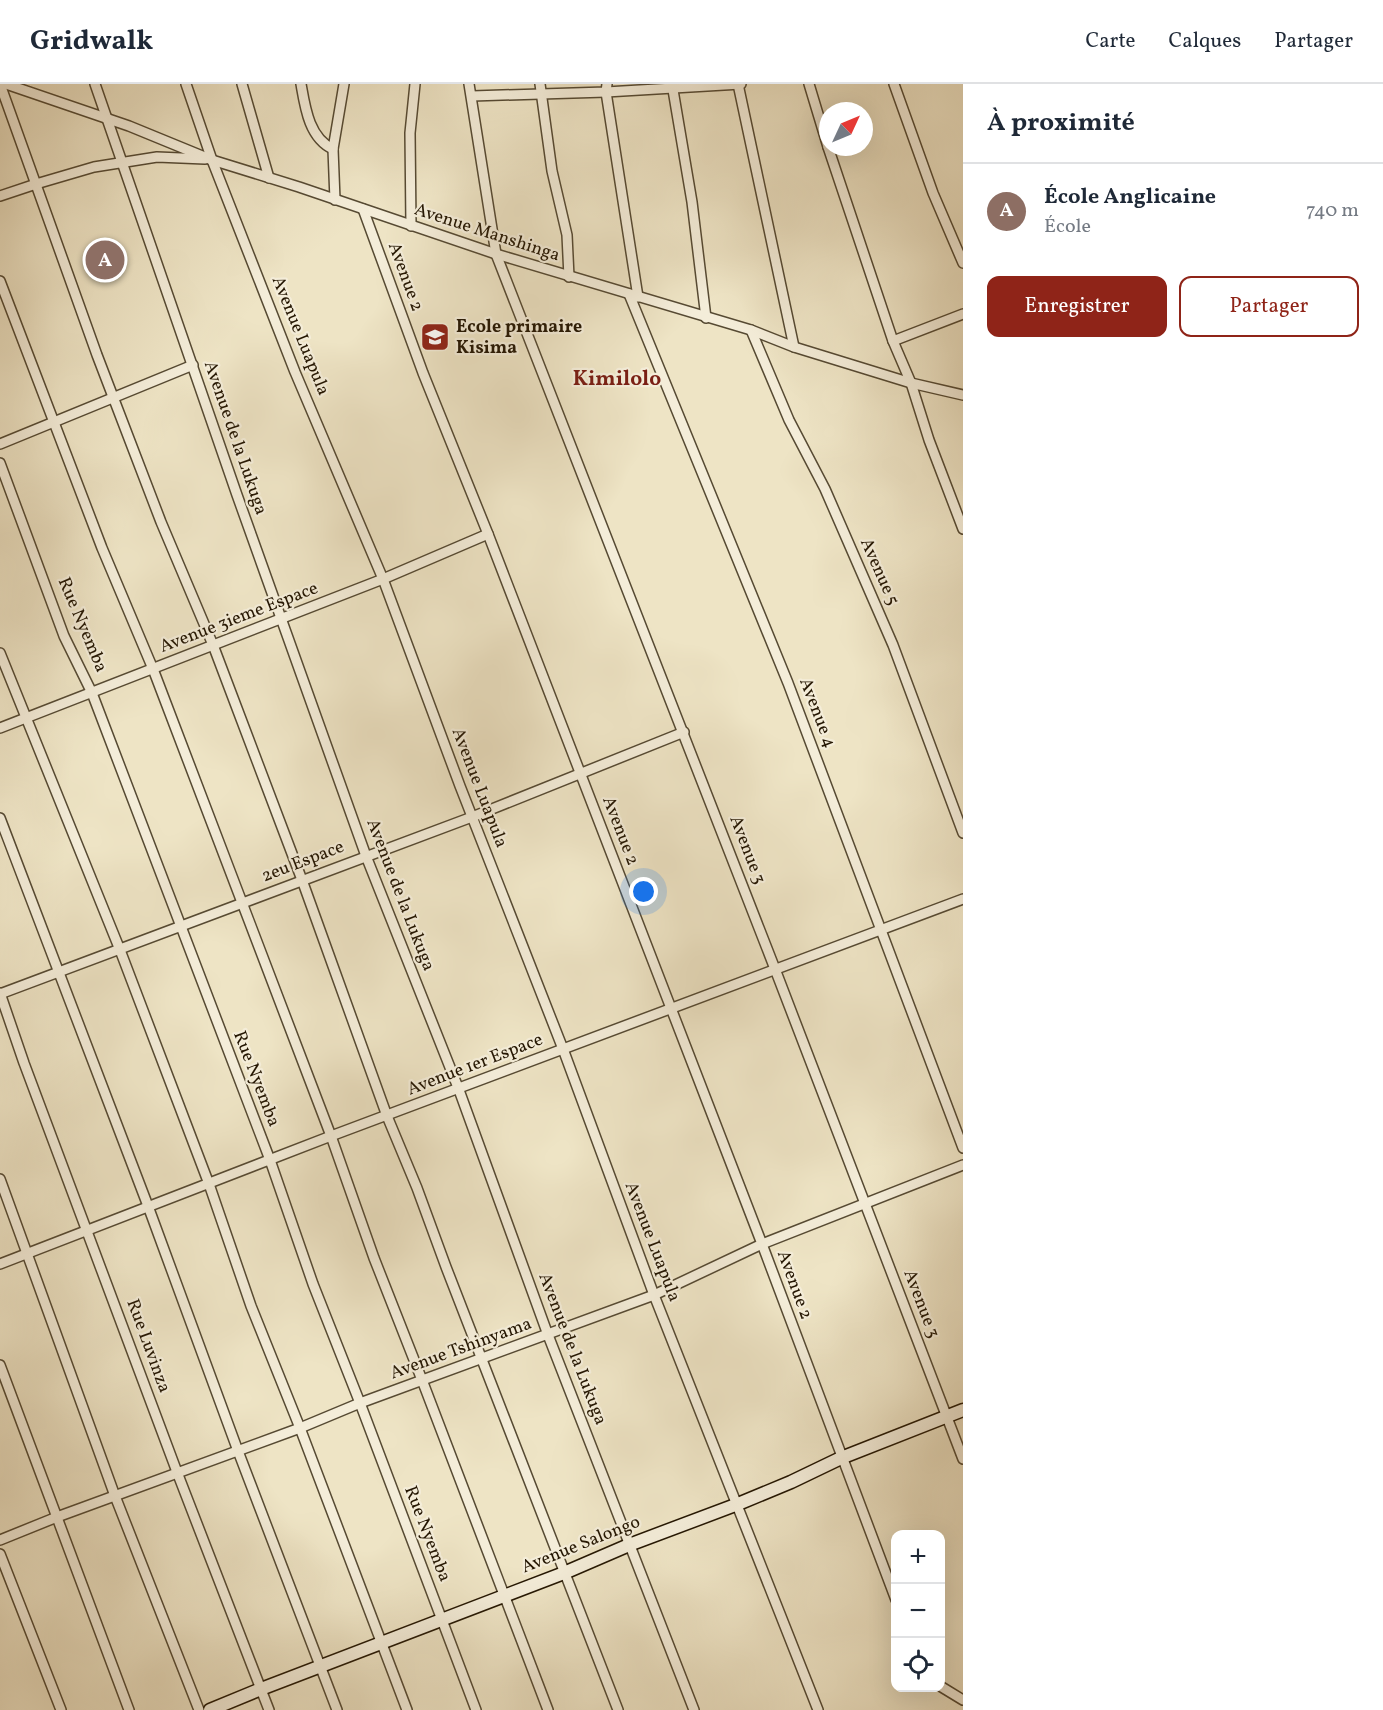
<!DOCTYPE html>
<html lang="fr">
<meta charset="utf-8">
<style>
body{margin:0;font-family:Vollkorn,serif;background:#f6f6f7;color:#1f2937}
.controls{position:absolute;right:18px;bottom:18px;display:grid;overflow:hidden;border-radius:12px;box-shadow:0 6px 24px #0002}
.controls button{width:54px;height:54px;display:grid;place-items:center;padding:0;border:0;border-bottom:2px solid #e0e1e3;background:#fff;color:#1f2937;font:30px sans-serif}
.compass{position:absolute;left:819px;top:18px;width:54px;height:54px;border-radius:50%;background:#fff;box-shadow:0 6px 24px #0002;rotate:46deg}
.you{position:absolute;left:644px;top:808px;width:21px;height:21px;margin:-15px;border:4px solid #fff;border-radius:50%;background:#1a73e8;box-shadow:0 0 0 9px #1a73e833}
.badge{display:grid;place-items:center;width:39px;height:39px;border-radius:50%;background:#8f2418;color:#fff;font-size:20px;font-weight:700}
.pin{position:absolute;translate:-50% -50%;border:3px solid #fff;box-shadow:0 2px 6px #0006}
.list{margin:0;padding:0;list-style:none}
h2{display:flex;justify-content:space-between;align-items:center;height:78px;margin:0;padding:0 24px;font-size:26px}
h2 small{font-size:20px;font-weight:400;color:#747a83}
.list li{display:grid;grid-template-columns:39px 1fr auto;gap:18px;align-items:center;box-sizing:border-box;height:96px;padding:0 24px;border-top:2px solid #e0e1e3}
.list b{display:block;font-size:22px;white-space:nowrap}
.list p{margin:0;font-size:20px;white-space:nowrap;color:#747a83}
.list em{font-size:20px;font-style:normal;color:#747a83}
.actions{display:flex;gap:12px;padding:18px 24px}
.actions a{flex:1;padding:14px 0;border:2px solid #8f2418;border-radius:12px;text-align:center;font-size:21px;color:#8f2418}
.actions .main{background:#8f2418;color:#fff}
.icon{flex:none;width:33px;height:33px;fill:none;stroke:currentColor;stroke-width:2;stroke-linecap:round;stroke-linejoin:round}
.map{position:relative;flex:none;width:963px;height:1626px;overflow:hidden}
header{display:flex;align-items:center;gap:36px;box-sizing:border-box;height:84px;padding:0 30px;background:#fff;border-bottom:2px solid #e0e1e3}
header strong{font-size:28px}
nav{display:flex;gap:33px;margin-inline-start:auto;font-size:21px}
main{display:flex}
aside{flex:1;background:#fff}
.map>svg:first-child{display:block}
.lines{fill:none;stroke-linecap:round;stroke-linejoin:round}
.street-casing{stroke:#564a33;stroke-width:12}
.secondary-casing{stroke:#241602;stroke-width:15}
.street{stroke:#f4edd9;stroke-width:9}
.secondary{stroke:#f4edd9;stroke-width:12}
.labels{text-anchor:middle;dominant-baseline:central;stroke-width:4.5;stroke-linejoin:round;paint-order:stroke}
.street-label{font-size:18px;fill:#241602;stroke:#f4edd9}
.poi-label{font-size:18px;font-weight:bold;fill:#241602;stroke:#f4edd9;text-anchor:start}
.quarter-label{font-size:21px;font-weight:bold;fill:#7a1f14;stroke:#f4edd9}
</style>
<header>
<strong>Gridwalk</strong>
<nav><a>Carte</a><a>Calques</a><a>Partager</a></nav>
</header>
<main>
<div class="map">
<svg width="963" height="1626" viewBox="0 0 963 1626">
<rect width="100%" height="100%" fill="#eee4c5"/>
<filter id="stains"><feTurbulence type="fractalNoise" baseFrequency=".00333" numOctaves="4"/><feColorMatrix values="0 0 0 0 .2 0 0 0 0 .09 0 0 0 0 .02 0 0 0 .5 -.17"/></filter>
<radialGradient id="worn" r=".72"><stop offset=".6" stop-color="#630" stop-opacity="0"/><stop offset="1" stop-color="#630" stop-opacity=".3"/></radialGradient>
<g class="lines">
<!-- street casing -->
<g class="street-casing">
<g id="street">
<polyline points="0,0 97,271 161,438 213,561 302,796 387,1032 417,1104 446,1183 618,1626"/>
<polyline points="6,0 129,42 212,76 299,103 496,170 751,246 794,263 911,299 963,311"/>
<polyline points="95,0 237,411 366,772 459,1006 548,1251 694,1626"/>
<polyline points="186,0 212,76 295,288 383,495 460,702 563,965 654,1211 818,1626"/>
<polyline points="242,0 269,94"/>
<path d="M301,0C305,23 309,54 333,65"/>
<polyline points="469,0 496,170 775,885 963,1375"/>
<polyline points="540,0 552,87 567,151 569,193"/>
<polyline points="607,0 606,8 638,213"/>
<polyline points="672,0 692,118 706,234"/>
<polyline points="738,0 794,263"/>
<polyline points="809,0 828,63"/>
<polyline points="894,0 933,109 963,179"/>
<polyline points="472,12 606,8 741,0"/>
<polyline points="828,63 893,257 911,299 929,356 963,445"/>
<polyline points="0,112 36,100 94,83 157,73 205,75"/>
<polyline points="335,116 333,65 344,0"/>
<polyline points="363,125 423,289 488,450 762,1160 896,1516"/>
<polyline points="411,142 410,49 415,0"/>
<polyline points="0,197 102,464 153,585 331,1052 374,1174 422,1296 548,1626"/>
<polyline points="629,210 788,599 963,1064"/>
<polyline points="751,246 789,336 825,405 893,561 963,749"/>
<polyline points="893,257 963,230"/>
<polyline points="0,360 193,281"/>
<polyline points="0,379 64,552 92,609 270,1076 313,1200 360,1319 476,1626"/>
<polyline points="0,569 120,866 209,1100 251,1222 300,1344 407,1626"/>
<polyline points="0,644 383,495 488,450"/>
<polyline points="0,734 148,1122 238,1367 337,1626"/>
<polyline points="0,909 24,979 177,1388 269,1626"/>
<polyline points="0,910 472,733 684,648"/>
<polyline points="0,1095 115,1412 199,1626"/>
<polyline points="0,1180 331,1052 963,815"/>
<polyline points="0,1281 129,1626"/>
<polyline points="0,1456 57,1433 300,1344 360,1319 654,1211 762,1160 963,1081"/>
<polyline points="0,1470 61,1626"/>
<polyline points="940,1602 963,1616"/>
</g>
</g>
<!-- secondary casing -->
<g class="secondary-casing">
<polyline id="secondary" points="210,1626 261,1605 564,1489 629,1461 738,1420 791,1398 841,1374 963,1326"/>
</g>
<!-- street -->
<use href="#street" class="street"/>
<!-- secondary -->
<use href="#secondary" class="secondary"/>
</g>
<!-- icons -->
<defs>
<g id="school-square" transform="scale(1.5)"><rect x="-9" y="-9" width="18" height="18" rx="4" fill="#8f2418" stroke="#f4edd9"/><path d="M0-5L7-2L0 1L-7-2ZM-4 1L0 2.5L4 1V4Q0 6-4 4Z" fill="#fff"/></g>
</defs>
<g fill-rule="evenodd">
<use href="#school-square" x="435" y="253"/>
</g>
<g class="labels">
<!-- street labels -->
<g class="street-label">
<text transform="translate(487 149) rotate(18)">Avenue Manshinga</text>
<text transform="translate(405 193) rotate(70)">Avenue 2</text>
<text transform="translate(300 252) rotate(68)">Avenue Luapula</text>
<text transform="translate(235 354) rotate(71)">Avenue de la Lukuga</text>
<text transform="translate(879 488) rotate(66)">Avenue 5</text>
<text transform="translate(239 534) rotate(-21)">Avenue 3ieme Espace</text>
<text transform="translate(82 541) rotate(67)">Rue Nyemba</text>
<text transform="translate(817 629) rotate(69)">Avenue 4</text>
<text transform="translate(479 704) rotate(69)">Avenue Luapula</text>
<text transform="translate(620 747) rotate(69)">Avenue 2</text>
<text transform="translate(747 766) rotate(69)">Avenue 3</text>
<text transform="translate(303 778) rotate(-21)">2eu Espace</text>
<text transform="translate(400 811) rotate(69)">Avenue de la Lukuga</text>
<text transform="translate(475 981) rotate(-21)">Avenue 1er Espace</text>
<text transform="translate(256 995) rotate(69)">Rue Nyemba</text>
<text transform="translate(652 1158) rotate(69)">Avenue Luapula</text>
<text transform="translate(794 1201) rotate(70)">Avenue 2</text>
<text transform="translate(921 1220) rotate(69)">Avenue 3</text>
<text transform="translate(148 1262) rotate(70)">Rue Luvinza</text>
<text transform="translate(461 1265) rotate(-20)">Avenue Tshinyama</text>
<text transform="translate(572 1265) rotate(69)">Avenue de la Lukuga</text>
<text transform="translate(427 1450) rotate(69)">Rue Nyemba</text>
<text transform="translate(581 1461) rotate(-22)">Avenue Salongo</text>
</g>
<!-- poi labels -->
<g class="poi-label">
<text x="456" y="243">Ecole primaire<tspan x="456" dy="21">Kisima</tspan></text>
</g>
<!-- quarter labels -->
<g class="quarter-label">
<text x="617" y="295">Kimilolo</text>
</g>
</g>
<rect width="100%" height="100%" filter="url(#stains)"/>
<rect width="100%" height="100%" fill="url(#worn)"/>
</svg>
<div class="controls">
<button>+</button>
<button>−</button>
<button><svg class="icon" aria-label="locate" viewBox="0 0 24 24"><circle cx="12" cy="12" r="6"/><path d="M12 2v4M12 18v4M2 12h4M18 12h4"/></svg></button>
</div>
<svg class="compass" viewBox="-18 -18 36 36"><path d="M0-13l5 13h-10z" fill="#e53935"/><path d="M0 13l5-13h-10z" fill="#747a83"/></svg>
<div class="you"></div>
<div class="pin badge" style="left:105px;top:176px;background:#8d6e63">A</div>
</div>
<aside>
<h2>À proximité<small></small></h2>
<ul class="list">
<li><span class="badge" style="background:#8d6e63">A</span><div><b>École Anglicaine</b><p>École</p></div><em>740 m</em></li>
</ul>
<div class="actions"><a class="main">Enregistrer</a><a>Partager</a></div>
</aside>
</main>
